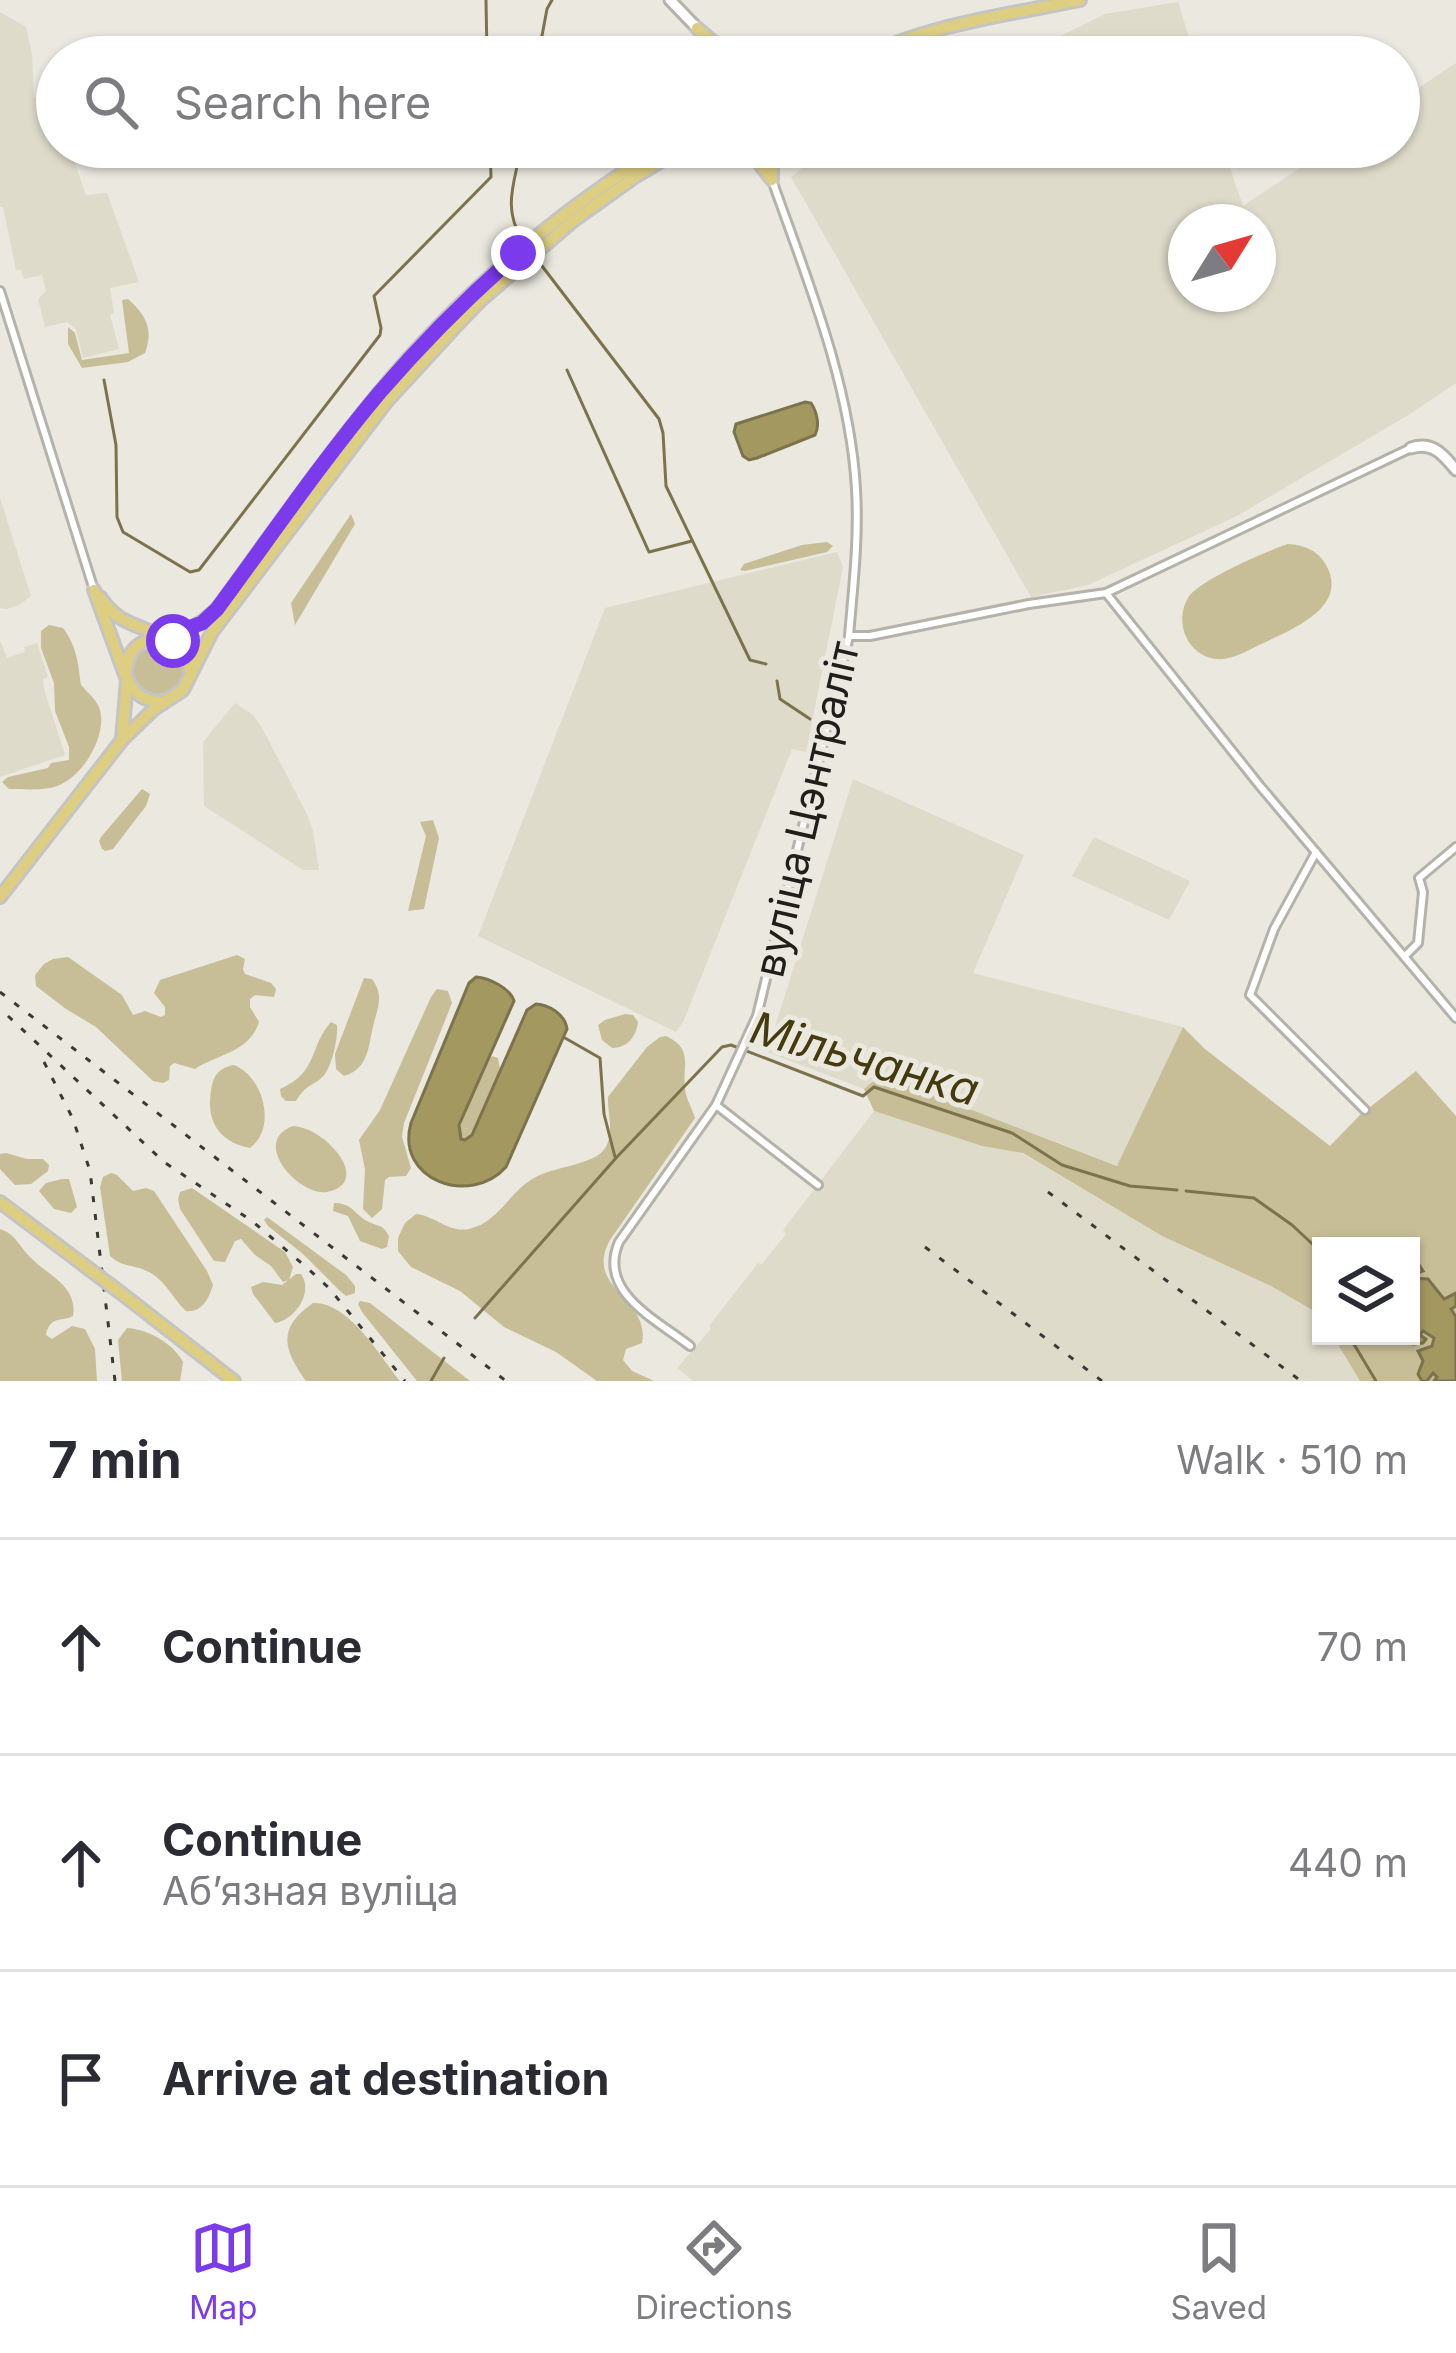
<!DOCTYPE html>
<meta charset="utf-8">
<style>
body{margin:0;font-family:Inter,sans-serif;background:#f2f2f3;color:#2b2b33}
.controls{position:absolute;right:36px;bottom:36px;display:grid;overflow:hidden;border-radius:0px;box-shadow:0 3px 9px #0004}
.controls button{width:108px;height:108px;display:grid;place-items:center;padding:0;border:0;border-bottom:3px solid #e1e1e2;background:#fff;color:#2b2b33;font:60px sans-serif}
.compass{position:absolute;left:1168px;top:204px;width:108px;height:108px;border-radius:50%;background:#fff;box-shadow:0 3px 9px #0004;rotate:53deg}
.stop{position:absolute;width:36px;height:36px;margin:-27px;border:9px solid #7c3aed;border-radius:50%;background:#fff}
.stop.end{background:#7c3aed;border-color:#fff;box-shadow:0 3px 12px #0008}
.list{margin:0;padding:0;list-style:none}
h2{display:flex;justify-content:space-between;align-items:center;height:156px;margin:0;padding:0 48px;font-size:51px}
h2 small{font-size:39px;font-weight:400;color:#7c7c81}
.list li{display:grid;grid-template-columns:78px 1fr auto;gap:36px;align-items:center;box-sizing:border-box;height:216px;padding:0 48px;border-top:3px solid #e1e1e2}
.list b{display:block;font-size:45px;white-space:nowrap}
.list p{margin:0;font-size:39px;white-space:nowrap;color:#7c7c81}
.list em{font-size:39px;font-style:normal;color:#7c7c81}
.icon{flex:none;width:66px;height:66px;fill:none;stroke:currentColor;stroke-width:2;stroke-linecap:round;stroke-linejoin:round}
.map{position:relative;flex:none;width:1456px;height:1381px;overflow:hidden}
.search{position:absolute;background:#fff;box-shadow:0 3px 9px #0004;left:36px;right:36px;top:36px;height:132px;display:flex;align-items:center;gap:30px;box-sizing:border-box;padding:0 42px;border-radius:66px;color:#7c7c81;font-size:45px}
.sheet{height:804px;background:#fff}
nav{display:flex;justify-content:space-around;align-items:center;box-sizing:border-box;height:168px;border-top:3px solid #e1e1e2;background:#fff;font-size:33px;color:#7c7c81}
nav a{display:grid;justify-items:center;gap:6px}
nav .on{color:#7c3aed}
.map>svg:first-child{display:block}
.built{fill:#dfdbcb;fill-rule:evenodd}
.green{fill:#c7be97}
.water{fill:#a49861;stroke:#7c734c;stroke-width:3}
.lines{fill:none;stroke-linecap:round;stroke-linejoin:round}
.stream{stroke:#7c734c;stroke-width:3}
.street-casing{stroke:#b4b2a9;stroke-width:12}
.secondary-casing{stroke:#b4b2a9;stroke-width:15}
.primary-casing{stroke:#c5c4c4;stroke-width:16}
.street{stroke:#fff;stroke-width:6}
.secondary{stroke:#fff;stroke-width:9}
.primary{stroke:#ddce81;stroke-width:10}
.rail{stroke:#3a3935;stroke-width:3;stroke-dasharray:6 12;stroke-linecap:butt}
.primary-bridge-casing{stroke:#c5c4c4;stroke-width:16;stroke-linecap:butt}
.primary-bridge{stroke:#ddce81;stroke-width:10}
.route{stroke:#7c3aed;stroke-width:15}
.labels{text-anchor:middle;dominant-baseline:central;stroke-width:10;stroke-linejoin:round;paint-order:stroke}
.street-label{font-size:42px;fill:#1f1e1b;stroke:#eae8df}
.water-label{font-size:45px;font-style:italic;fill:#443a0e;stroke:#eae8df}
</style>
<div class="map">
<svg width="1456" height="1381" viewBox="0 0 1456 1381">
<rect width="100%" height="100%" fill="#eae8df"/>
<!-- built -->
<g class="built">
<polygon points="1178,2 1195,57 1019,57 1105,14"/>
<polygon points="0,12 26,27 32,55 34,97 52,95 57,111 57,147 69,147 86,195 107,193 139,282 110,288 114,313 110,315 119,349 83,358 76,329 67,322 45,327 38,299 46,291 42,275 24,279 21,270 16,270 3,207 0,207"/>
<path d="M1456,63V383L1410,414L1237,516L1088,585L1031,597L791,177L813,159L838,147H1223L1243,206L1331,147H1399V101ZM1186,222H1258V294H1186Z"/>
<polygon points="0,498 31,596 19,605 7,609 0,608"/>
<polygon points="837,552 843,567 806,752 792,749 684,1020 676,1032 478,936 605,608"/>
<polygon points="0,640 7,658 25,652 24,647 37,643 48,677 43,679 44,689 65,755 0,777"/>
<polygon points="235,703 253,715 261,726 307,814 313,831 319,870 303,870 204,806 203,742"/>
<polygon points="853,779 1024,855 973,973 1183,1027 1118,1166 881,1075 864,1089 767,1052"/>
<polygon points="1094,837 1190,881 1169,920 1072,876"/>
<polygon points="874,1111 982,1146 1022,1153 1162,1236 1271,1286 1314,1311 1321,1320 1321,1336 1333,1336 1360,1381 693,1381 677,1368 711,1329 709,1326 758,1263 762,1264 786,1234 783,1230"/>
</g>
<!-- green -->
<g class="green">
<path d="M128,299C146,315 154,330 145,353L128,362L82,368L68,344V327L75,333L82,360L129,353L122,300Z"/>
<polygon points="351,514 355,524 295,625 291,603"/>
<polygon points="827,542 833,546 827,552 745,571 740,570 744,564 802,545"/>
<path d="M1288,544C1303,545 1318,550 1326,565C1352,611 1281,633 1251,649C1239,655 1229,660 1216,659C1185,655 1173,618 1190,595C1203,579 1266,551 1288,544Z"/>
<path d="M49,625L63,628C77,647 78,663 81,685C87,692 95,698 99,707C109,734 83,777 57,786C44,791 23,789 9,789L2,782L8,777L48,768L51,763L69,760V747L55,711L54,683L41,648V631Z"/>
<circle cx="158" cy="669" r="25"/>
<polygon points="142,789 150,794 146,806 113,849 105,851 102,849 99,841 101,837"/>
<polygon points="433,820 439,838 424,909 408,911 426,836 420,822"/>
<path d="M237,955L245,959L243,969L245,974L271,983L276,989L274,997L255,995L250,999V1007L259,1022C250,1052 218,1054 195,1069L174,1063L170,1066L169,1080L163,1083L153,1081L96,1027L66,1009L36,986L35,975L44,964L53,959L68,957L122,995L133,1015L145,1011L161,1017L165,1015V1007L154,993L160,980Z"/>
<path d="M364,978L372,979C385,997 377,1008 373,1027C368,1048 368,1069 344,1076L336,1069L335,1054Z"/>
<polygon points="437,989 448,991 452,1003 404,1123 402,1137 411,1168 406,1176 389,1177 385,1180 382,1209 372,1218 363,1209 365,1169 359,1140 380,1110 431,997"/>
<path d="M625,1014L633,1015L638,1022C636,1037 627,1048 612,1048L602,1040L598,1025L605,1020Z"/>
<path d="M331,1022L337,1025C338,1038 333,1062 325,1074C316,1086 307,1082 296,1101H286L281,1096L280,1089C319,1072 308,1048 331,1022Z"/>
<polygon points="1183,1027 1205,1049 1330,1146 1360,1115 1416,1071 1456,1116 1456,1381 1360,1381 1333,1336 1411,1336 1411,1246 1321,1246 1321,1320 1314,1311 1271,1286 1162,1236 1023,1153 982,1146 874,1111 864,1089 881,1075 1117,1166"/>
<path d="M666,1036C694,1049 682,1065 685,1089C686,1099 692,1108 695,1118L610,1240C583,1289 651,1298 642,1343L626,1349L623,1360L632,1371L654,1381H597L556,1352L504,1327L460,1291L411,1267L398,1251V1238L405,1223L416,1214C436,1216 448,1233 469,1229C498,1223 509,1192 534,1178C553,1167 590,1165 603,1151C616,1135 607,1115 608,1097L647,1047L660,1037Z"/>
<polygon points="492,1056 498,1058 500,1069 472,1135 465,1140 459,1135 458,1125 487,1061"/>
<path d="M234,1065C264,1077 277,1128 250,1148C219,1142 206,1121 211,1091C213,1075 219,1068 234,1065Z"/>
<path d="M293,1126C327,1128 373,1183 327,1192C300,1197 249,1142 293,1126Z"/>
<polygon points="6,1153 27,1159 43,1159 49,1165 48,1171 31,1184 15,1185 0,1169 0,1154"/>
<path d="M111,1173L117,1175L133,1191L146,1188L154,1191L207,1271L213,1285C209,1298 202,1313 186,1311C173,1299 166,1281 149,1272C134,1264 123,1268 110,1256L100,1187L103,1177Z"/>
<polygon points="62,1179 69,1179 77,1207 71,1213 54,1209 39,1191 46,1183"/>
<polygon points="192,1188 285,1252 293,1267 289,1280 283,1282 271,1266 255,1255 241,1239 235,1241 225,1262 214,1261 180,1209 178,1199 180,1192"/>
<path d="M334,1203C352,1203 353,1213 367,1221C378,1227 383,1224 389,1236L387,1247L382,1249L360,1241L348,1216L333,1211Z"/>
<polygon points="267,1217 346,1275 355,1286 355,1293 346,1296 341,1292 303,1254 268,1226 264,1220"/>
<path d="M0,1229C15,1234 18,1244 28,1255C46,1275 78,1285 73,1316C62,1322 50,1315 46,1335L52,1339L72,1326L85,1329L95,1349L97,1381H0Z"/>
<path d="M296,1274H301C314,1292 295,1320 275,1323L253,1294L251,1287L263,1282L282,1285Z"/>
<polygon points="360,1301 370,1303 470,1381 417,1381 362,1312 358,1304"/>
<path d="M313,1303C349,1302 379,1355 400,1381H306C283,1349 277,1328 313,1303Z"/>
<path d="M127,1328C147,1329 173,1343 183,1362L180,1381H122L118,1340Z"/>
</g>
<!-- water -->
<g class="water">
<path d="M805,402L811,403C817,412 820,426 815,435L757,458L749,460L743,456L734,432L736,424Z"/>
<path d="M476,977C489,978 510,988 514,1001L459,1125L461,1139L465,1140L472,1135L527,1010L536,1004C549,1005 565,1014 567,1029L506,1167C470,1207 395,1180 411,1123L469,983Z"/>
<polygon points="1418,1263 1423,1271 1412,1275 1413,1278 1428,1279 1444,1299 1456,1293 1456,1306 1451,1309 1456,1317 1456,1381 1434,1381 1437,1377 1433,1373 1427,1381 1422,1381 1418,1374 1423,1361 1418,1351 1432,1346 1434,1338 1423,1331 1420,1335 1426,1339 1423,1343 1413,1344 1407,1340 1407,1336 1411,1336 1411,1268"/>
</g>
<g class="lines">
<!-- stream -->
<g class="stream">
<polyline points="486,0 487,57"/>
<polyline points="538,57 547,9 552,0"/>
<path d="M521,147C515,183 502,206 522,240"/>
<polyline points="539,262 659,419 663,433 666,486 750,660 766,664"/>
<polyline points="567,370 649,552 692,541"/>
<polyline points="104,380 116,445 117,517 123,532 190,572 199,570 380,335 381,328 374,296 491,177 490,147"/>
<polyline points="777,681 780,699 810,719"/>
<polyline points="565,1038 600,1058 604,1114 615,1157"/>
<polyline points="1186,1191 1254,1198 1292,1225 1321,1252"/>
<polyline points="475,1318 616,1158 722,1047 731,1045 863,1096 874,1087 1012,1133 1062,1165 1130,1186 1177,1190"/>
<polyline points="1349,1336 1376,1381"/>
<polyline points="431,1381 444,1358"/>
</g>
<!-- street casing -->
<g class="street-casing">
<g id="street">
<polyline points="0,291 94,590"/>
<polyline points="1106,593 1260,786 1456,1018"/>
<polyline points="849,636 870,636 1029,604 1106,593 1411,448"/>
<polyline points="1316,852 1274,929 1250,995 1365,1110"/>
<polyline points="1405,956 1418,943 1423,892 1419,878 1456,847"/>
<polyline points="716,1105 818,1185"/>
<path d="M690,1346C657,1320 597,1292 619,1242L716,1105L757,1016L849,636C853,588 859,538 856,489C850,383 807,279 772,180"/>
</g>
</g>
<!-- secondary casing -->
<g class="secondary-casing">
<g id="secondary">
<polyline points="670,0 697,28"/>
<path d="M1411,448C1432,441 1443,454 1456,470"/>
</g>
</g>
<!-- primary casing -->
<g class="primary-casing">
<g id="primary">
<polyline points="697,28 731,57"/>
<polyline points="701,37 710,57"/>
<path d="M863,57C932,24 1006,15 1080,0"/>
<polyline points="747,147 772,180"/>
<polyline points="772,147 772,176"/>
<polyline points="94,590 127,680 122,740"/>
<path d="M100,597C106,606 112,613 122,619C149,634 187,637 190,673"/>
<path d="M126,675C127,635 155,641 184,631C198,626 206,619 217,609C270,537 321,463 378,394C458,297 556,212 663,147"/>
<path d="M128,680C135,695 146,702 163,702"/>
<polyline points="0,897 122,740 154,709 183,690 212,632 387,401 455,327 481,300 573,221 636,176 685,147"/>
<polyline points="0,1202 89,1269"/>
<polyline points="121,1293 234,1381"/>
</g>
</g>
<!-- street -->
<use href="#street" class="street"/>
<!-- secondary -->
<use href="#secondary" class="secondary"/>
<!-- primary -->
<use href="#primary" class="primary"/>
<!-- rail -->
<g class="rail">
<polyline points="0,992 506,1381"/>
<polyline points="8,1016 164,1162 252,1221 305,1266 329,1288 405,1381"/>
<polyline points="44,1062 73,1119 90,1171 115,1381"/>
<polyline points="1048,1192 1301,1381"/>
<polyline points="925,1247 1102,1381"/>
</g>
<!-- primary-bridge casing -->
<g class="primary-bridge-casing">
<polyline id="primary-bridge" points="89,1269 121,1293"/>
</g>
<!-- primary-bridge -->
<use href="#primary-bridge" class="primary-bridge"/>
</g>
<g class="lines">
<!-- route -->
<path class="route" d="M173,641L160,638L202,623L217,609C271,536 322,461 380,392C423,342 469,296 518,253"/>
</g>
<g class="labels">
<!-- street labels -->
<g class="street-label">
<text transform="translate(806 809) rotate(-77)">вуліца Цэнтраліт</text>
</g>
<!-- water labels -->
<g class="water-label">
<text transform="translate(865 1058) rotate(16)">Мільчанка</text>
</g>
</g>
</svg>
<div class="controls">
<button><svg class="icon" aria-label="layers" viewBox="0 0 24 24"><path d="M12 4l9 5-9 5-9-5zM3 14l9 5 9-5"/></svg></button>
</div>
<svg class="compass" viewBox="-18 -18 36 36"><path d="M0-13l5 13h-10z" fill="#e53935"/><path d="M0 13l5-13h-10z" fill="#7c7c81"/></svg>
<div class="stop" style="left:173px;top:641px"></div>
<div class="stop end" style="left:518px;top:253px"></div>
<div class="search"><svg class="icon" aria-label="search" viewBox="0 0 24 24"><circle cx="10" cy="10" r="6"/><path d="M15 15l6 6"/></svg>Search here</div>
</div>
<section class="sheet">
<h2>7 min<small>Walk · 510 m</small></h2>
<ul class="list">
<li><svg class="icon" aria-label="ahead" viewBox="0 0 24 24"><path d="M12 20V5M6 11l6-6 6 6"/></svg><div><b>Continue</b></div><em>70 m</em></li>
<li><svg class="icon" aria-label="ahead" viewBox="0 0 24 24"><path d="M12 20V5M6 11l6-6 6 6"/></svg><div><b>Continue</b><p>Абʼязная вуліца</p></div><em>440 m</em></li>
<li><svg class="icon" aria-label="arrive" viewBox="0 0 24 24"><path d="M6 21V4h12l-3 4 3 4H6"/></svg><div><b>Arrive at destination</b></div></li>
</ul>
</section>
<nav>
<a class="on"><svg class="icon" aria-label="map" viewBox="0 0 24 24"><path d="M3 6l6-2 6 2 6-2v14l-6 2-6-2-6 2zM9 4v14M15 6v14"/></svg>Map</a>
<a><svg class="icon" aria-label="directions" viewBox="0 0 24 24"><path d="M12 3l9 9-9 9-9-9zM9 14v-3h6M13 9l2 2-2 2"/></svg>Directions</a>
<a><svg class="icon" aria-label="saved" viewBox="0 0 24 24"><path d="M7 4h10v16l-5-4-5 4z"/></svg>Saved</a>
</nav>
